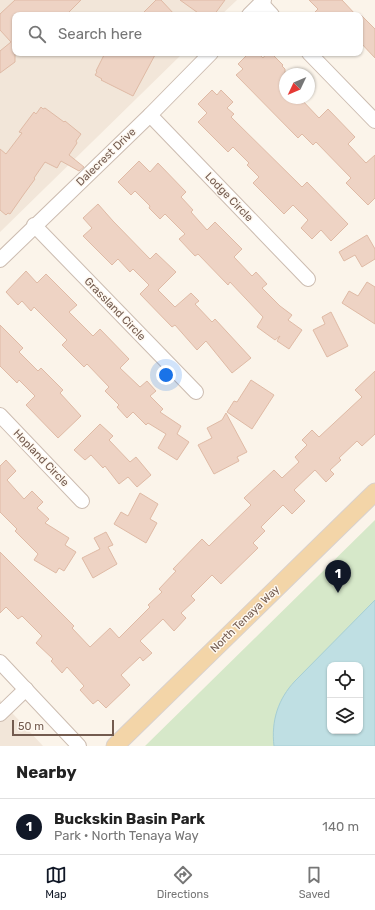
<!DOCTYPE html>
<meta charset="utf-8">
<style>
body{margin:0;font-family:Rubik,sans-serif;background:#f2f2f2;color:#222}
.controls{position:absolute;right:12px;bottom:12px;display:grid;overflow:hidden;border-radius:8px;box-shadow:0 1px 3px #0004}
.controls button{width:36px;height:36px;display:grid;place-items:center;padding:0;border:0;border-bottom:1px solid #e0e0e0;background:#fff;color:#222;font:20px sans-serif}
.compass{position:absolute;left:279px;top:68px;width:36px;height:36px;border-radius:50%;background:#fff;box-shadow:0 1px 3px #0004;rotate:226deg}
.scale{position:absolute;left:12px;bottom:10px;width:102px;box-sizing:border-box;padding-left:4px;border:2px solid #735b4f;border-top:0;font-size:11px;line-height:14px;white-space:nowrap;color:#735b4f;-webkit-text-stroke:3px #fef8f0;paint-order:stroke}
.you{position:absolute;left:166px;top:375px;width:14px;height:14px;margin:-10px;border:3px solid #fff;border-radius:50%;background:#1a73e8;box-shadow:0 0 0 6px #1a73e833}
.badge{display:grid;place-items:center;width:26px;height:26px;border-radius:50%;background:#111827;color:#fff;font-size:13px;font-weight:700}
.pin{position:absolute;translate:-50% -33px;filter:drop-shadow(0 1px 2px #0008)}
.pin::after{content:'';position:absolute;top:21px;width:14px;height:12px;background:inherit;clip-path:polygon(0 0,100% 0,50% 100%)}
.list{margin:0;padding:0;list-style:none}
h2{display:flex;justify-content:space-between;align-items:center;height:52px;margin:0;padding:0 16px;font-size:17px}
h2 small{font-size:13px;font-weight:400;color:#767676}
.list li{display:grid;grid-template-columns:26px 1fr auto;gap:12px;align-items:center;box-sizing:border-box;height:56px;padding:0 16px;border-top:1px solid #e0e0e0}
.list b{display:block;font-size:15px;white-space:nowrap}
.list p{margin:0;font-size:13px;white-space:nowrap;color:#767676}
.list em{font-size:13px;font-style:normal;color:#767676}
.icon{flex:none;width:22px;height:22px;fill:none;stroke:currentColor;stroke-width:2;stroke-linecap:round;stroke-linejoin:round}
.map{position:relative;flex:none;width:375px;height:746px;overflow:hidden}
.search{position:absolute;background:#fff;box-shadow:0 1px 3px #0004;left:12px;right:12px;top:12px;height:44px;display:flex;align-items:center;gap:10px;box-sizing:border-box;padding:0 14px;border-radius:8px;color:#767676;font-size:15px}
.sheet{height:108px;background:#fff}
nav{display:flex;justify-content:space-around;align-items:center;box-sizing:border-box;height:56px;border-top:1px solid #e0e0e0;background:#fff;font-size:11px;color:#767676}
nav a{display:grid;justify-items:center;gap:2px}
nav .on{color:#111827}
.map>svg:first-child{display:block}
.residential{fill:#f2e6d9}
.green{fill:#d6e8c9;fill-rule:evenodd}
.water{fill:#bfdfe3;stroke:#a6ced4;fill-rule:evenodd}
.building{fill:#eed3c4;stroke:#dfbaa5}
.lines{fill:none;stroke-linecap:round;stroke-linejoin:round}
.minor-casing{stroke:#ccbcb0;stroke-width:16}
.major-casing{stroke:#d8d1ce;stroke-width:19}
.minor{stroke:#fff;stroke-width:14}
.major{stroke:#f3d5a8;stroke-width:17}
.labels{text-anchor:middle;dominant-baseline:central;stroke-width:3;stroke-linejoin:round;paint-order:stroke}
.street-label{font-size:11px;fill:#735b4f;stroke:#fef8f0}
</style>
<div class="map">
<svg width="375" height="746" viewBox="0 0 375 746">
<rect width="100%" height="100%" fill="#fbf4ea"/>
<!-- residential -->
<g class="residential">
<polygon points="0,0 237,0 221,15 15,15 15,53 183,53 0,232"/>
<polygon points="0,700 43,746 0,746"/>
</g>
<!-- green -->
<path class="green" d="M375,520V746H145ZM330,665H360V731H330Z"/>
<!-- water -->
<path class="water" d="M375,600V746H274C271,721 278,699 295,681ZM330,665H360V731H330Z"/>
<!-- building -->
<g class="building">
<polygon points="15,0 81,0 66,15 15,15 15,62 0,73 0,51 11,42 0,30 0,14"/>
<polygon points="156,0 161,0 175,15 141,15"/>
<polygon points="180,0 225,0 214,15 201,15"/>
<polygon points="309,0 342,0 356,15 312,15 318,9"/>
<polygon points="360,14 375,29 375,58 360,42"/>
<polygon points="105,53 156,53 133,96 101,80 102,79 95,75 97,72 96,71"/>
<polygon points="249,53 258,53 263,58 267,53 271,53 283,65 282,66 285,69 285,98 300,98 319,118 328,109 355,137 348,144 366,163 375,155 375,198 368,205 346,183 351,178 316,142 313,145 302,134 298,138 236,75 243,69 238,64"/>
<polygon points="212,90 217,95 221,90 233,102 227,108 234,114 231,117 302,187 307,182 348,224 331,241 321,230 312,239 301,228 308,220 293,205 284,214 253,183 259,177 247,165 249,163 233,147 228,152 198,122 207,113 198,104"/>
<polygon points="41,107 43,109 45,108 64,122 65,121 81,134 76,141 77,143 69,155 84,167 79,171 61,161 57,168 45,162 34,178 35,179 24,194 10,214 8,213 6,215 0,210 0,149 6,154 22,133 19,132 34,112 36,114"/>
<polygon points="139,161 150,172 158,163 186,192 181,197 193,210 191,212 207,230 215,222 242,249 234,257 252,276 256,272 267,284 262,288 280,306 292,315 288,320 302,330 289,349 277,341 280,336 275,340 257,327 263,317 230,282 228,285 198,254 195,256 179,239 185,234 165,214 160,219 149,208 150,206 135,191 131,195 118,182"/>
<polygon points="98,204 113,221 150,259 156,253 176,272 158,290 175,307 191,293 199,301 195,304 212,322 215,319 251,358 232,373 206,341 197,350 175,325 172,327 140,294 149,285 133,269 130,272 118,259 112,265 83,236 92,228 83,218"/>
<polygon points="367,235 375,249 375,259 362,267 355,255 344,261 339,252"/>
<polygon points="26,271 37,283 46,274 77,305 69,312 93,336 100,329 129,359 120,368 140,387 147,381 156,391 150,396 163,409 160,412 181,426 177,434 189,442 177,460 158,448 166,434 148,423 146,425 133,412 127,418 117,407 119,405 105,391 109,387 87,364 84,367 62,345 67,340 34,307 31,311 22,301 18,305 6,292"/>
<polygon points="367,282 375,287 375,324 342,303 349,291 358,296"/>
<polygon points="331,312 348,346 327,357 313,330 325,324 322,317"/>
<polygon points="0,325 23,348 19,352 38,371 41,368 63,390 60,393 81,416 58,438 26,405 35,396 19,380 17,383 0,366"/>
<polygon points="375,371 375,434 362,446 357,441 339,458 341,460 330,470 334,474 326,482 315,470 294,490 305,501 292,514 283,505 261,527 265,531 253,543 258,548 221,584 212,575 191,596 195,600 181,613 186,618 174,631 163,619 140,641 152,653 143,661 140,657 121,675 130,685 106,708 98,700 93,704 80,690 84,686 67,667 62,673 51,661 53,659 36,643 42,636 22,616 18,619 6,607 0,613 0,552 74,626 72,628 90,647 110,628 119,638 150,607 148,605 162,592 159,589 176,571 173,569 202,539 209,546 251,505 244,498 274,470 282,478 299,462 295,457 307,445 302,440 312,430 319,437 362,397 355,390"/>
<polygon points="251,380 274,395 252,429 227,412 234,401 237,402"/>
<polygon points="226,413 247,452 237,457 239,461 214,474 198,445 212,438 207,428 222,420"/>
<polygon points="100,424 113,436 109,440 130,462 136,457 151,475 137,487 128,477 119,484 105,466 103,468 91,455 85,460 74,450"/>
<polygon points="6,460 16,471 7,480 24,499 32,491 43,502 37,508 49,519 45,523 69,538 65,545 76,552 64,571 59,568 56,573 34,560 38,554 15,531 17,529 0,512 0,466"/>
<polygon points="140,493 158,504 150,519 157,523 146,543 114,524 121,512 128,516"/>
<polygon points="106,532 113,545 108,547 117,564 93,578 82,558 100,549 94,538"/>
</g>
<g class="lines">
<!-- minor casing -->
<g class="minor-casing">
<g id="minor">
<polyline points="261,3 272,15"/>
<polyline points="249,15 264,0"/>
<polyline points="309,53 375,121"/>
<polyline points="150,115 308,279"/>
<polyline points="34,225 196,392"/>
<polyline points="0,260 150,115 211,53"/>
<polyline points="0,415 82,501"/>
<polyline points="0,662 79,746"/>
<polyline points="0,714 26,689"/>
</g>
</g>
<!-- major casing -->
<g class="major-casing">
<polyline id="major" points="115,746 375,492"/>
</g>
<!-- minor -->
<use href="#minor" class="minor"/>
<!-- major -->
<use href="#major" class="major"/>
</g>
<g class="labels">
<!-- street labels -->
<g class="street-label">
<text transform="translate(106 157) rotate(-44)">Dalecrest Drive</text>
<text transform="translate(229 197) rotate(46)">Lodge Circle</text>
<text transform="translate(115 309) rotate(46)">Grassland Circle</text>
<text transform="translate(41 458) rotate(46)">Hopland Circle</text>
<text transform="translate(245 619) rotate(-44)">North Tenaya Way</text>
</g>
</g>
</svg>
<div class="controls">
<button><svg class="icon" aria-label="locate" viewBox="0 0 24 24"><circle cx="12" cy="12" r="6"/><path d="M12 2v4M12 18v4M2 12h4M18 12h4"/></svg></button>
<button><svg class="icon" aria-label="layers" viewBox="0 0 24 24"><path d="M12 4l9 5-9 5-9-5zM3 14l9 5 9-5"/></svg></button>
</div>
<svg class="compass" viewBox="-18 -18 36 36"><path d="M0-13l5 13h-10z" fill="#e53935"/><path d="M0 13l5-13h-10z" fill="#767676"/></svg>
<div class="scale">50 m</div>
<div class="you"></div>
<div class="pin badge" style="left:338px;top:593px">1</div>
<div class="search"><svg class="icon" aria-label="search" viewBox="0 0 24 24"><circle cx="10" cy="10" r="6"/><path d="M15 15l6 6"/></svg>Search here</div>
</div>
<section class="sheet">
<h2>Nearby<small></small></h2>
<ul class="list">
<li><span class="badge">1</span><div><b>Buckskin Basin Park</b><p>Park · North Tenaya Way</p></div><em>140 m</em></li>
</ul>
</section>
<nav>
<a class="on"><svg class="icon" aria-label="map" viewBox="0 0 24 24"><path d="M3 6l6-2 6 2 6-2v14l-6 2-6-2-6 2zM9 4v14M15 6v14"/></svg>Map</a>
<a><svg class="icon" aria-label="directions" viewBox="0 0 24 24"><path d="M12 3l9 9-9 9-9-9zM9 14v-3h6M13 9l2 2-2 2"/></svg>Directions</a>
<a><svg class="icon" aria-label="saved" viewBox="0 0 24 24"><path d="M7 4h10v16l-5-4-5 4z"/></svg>Saved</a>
</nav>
